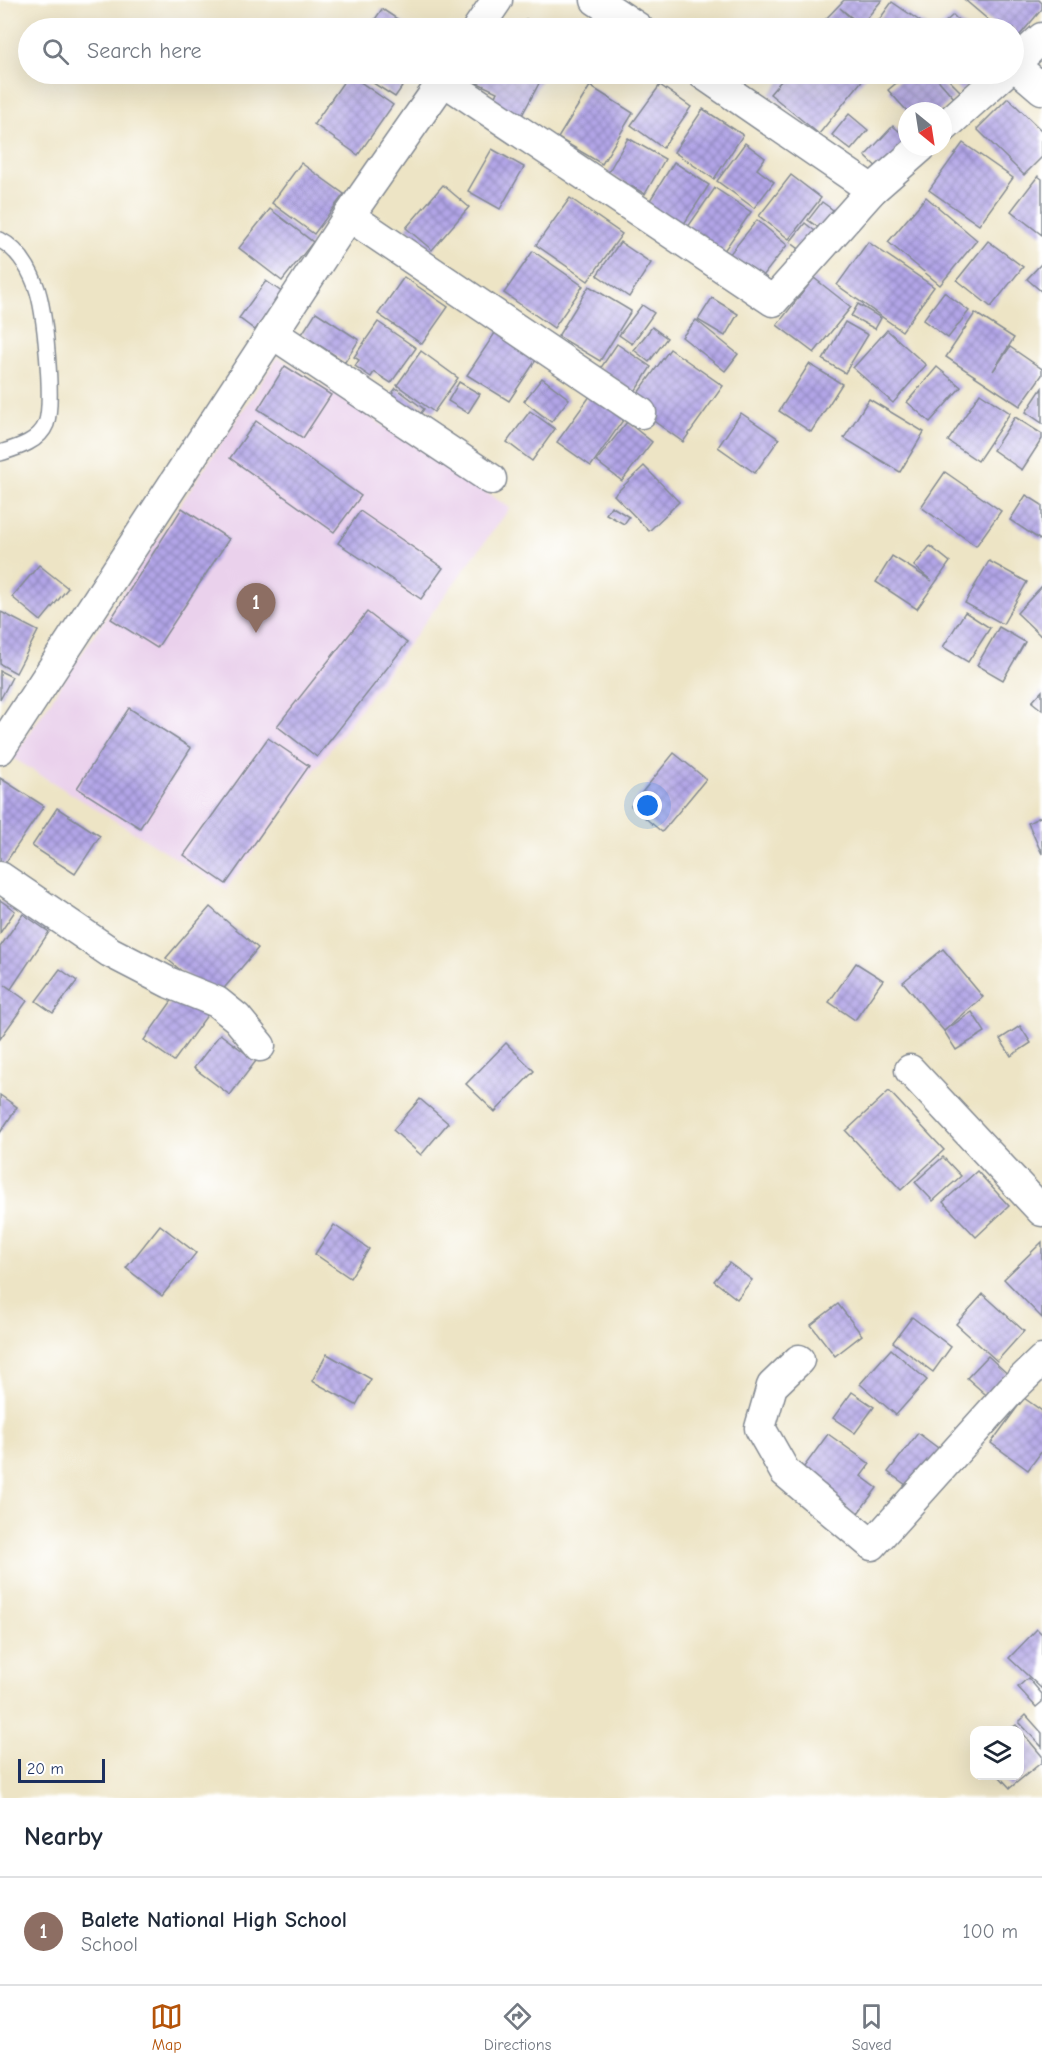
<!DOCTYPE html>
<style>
body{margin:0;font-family:"Comic Neue",sans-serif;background:#f2f2f3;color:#1f2937}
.controls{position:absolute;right:18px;bottom:18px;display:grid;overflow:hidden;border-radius:12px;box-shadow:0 6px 24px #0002}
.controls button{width:54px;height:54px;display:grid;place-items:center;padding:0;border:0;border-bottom:2px solid #e0e1e3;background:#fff;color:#1f2937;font:30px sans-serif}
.compass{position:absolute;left:898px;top:102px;width:54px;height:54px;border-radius:50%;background:#fff;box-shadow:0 6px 24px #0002;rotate:150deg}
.scale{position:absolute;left:18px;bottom:15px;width:87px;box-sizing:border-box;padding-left:6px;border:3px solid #1b2f5e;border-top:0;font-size:16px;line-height:21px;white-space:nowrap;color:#1b2f5e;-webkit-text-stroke:4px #fff;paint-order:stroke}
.you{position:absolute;left:648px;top:806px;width:21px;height:21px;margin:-15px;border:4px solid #fff;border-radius:50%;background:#1a73e8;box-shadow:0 0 0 9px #1a73e833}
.badge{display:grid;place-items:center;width:39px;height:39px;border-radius:50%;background:#b45309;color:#fff;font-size:20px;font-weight:700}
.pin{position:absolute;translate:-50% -50px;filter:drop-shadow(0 2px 3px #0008)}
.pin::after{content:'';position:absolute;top:32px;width:21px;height:18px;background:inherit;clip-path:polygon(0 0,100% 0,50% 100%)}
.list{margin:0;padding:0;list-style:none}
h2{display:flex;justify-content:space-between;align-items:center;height:78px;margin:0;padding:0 24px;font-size:26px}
h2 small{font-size:20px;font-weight:400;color:#747a83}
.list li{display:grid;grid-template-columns:39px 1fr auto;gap:18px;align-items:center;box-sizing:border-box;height:108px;padding:0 24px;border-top:2px solid #e0e1e3}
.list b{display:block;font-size:22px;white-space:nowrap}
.list p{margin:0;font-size:20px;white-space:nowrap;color:#747a83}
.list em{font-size:20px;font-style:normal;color:#747a83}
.icon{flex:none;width:33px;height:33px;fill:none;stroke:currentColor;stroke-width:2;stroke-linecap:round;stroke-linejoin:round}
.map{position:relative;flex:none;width:1042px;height:1798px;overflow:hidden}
.search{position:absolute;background:#fff;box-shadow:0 6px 24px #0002;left:18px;right:18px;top:18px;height:66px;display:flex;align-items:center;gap:15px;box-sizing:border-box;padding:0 21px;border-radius:33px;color:#747a83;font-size:22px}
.sheet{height:186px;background:#fff}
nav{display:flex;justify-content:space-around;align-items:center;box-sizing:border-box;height:84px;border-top:2px solid #e0e1e3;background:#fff;font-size:16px;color:#747a83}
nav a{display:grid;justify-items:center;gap:3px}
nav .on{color:#b45309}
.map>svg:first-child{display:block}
.built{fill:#ead1ec}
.building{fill:url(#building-cross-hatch)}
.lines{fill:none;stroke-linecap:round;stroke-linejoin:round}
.service-casing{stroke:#848a92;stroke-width:18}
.minor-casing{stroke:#848a92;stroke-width:33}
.service{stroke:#fff;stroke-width:15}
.minor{stroke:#fff;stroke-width:30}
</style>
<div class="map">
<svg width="1042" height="1798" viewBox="0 0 1042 1798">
<defs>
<pattern id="building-cross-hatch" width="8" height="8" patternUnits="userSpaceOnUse" patternTransform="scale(1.5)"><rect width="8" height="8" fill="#b2a5e7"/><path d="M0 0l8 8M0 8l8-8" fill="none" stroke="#9087be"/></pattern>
</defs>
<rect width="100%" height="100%" fill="#fff"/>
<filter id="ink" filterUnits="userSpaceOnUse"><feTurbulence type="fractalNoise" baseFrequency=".0167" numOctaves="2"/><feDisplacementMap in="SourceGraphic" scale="12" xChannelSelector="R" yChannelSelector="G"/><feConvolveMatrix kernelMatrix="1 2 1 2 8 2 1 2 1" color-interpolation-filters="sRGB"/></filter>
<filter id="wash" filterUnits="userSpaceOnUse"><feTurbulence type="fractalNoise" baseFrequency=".008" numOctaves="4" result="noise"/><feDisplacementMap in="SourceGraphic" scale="24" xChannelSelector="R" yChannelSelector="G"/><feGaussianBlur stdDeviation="1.35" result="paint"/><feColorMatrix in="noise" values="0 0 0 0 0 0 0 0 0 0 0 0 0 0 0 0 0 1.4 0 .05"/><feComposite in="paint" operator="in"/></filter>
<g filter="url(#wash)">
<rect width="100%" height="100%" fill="#ede4c5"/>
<!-- built -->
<polygon class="built" points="278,357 510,508 226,889 13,758"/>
<g id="blocks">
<!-- building -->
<g class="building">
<polygon points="844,0 882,0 861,25 840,8 861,28 817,28"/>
<polygon points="965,0 1039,0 1042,3 1042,9 1014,42 1014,28 998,28"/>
<polygon points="892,2 930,28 873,28"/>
<polygon points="382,9 411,28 369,28"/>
<polygon points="953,15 966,28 939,28"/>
<polygon points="526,19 541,28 521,28"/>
<polygon points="349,74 393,105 358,155 314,124"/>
<polygon points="359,74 411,74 395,97"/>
<polygon points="472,74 544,74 521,117 492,103 497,92 469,79"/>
<polygon points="787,74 861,74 865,77 819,134 770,94"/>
<polygon points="907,74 933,74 954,98 939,111 907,111 888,90"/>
<polygon points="943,74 980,74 961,92"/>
<polygon points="660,85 691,107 663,148 631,125"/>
<polygon points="590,86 633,113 602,164 558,138"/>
<polygon points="1008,98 1042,131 1042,157 1024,175 977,129"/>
<polygon points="703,109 743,135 714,179 674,152"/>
<polygon points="849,114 868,130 851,150 832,135"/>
<polygon points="893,126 907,138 907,147 885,175 865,156"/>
<polygon points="628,138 665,159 645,194 608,173"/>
<polygon points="745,143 765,158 757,169 774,182 754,208 717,181"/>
<polygon points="963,143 1013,178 979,225 929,190"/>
<polygon points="492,149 524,167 500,209 468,191"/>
<polygon points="674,162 709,185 682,227 647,205"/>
<polygon points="301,163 344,194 314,234 272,203"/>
<polygon points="791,175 821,198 789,239 759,216"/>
<polygon points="1038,176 1042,179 1042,235 1011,211"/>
<polygon points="443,185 469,207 432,250 406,228"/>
<polygon points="715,188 751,212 719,258 683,234"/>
<polygon points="926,197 977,240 940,285 888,242"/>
<polygon points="570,198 622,234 588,281 536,245"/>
<polygon points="822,202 840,215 826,233 808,220"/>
<polygon points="270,209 313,242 282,281 239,248"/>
<polygon points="757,220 787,245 760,280 728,256"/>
<polygon points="805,223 821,236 806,254 790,242"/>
<polygon points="988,241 1023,267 991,307 957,280"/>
<polygon points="620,242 651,263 629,297 597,275"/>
<polygon points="868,242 934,287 902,331 837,285"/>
<polygon points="533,251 583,286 554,328 504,293"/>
<polygon points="1042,263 1042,292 1027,279"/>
<polygon points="404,277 448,307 422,344 378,314"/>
<polygon points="814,278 851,307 814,353 777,325"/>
<polygon points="266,281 283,293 255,330 239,318"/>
<polygon points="589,286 631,311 600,361 558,336"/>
<polygon points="944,292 969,311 948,338 923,320"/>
<polygon points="712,298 738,314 725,336 698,320"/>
<polygon points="858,304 881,318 875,329 851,316"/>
<polygon points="642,305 654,313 632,344 619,335"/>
<polygon points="316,312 359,340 345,362 302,334"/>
<polygon points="975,313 1014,338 993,371 1010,347 1042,369 1042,375 1020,406 946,357"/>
<polygon points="696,320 738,354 725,371 682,337"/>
<polygon points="378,322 416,348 391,383 374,372 371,377 355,366 359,360 354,357"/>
<polygon points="845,322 868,335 845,373 823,360"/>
<polygon points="652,327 667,338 649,362 634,350"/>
<polygon points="497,330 538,357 509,401 467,375"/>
<polygon points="887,330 926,365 893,403 853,368"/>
<polygon points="617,344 651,367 634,393 600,369"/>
<polygon points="670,349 723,386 683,442 630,404"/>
<polygon points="421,351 458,378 434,412 397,385"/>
<polygon points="809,364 842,384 811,432 779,411"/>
<polygon points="285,366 331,395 303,438 258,409"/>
<polygon points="937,367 961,387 930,422 907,402"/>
<polygon points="542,378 569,399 551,422 524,401"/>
<polygon points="459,382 480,394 468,413 448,401"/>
<polygon points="396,388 424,409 415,421 387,400"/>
<polygon points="1042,388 1042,423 1026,412"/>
<polygon points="593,392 626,416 591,466 557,442"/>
<polygon points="980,393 1010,413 978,461 948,441"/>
<polygon points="869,399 924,432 900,472 844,438"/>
<polygon points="530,411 555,429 532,461 507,442"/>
<polygon points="741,413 779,439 755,473 718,447"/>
<polygon points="1015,417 1042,434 1042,439 1022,470 993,450"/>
<polygon points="256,421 361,496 334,532 230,458"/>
<polygon points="627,422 652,442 622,481 596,461"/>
<polygon points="644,466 679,502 649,531 614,495"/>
<polygon points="945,472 1001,511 976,546 921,507"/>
<polygon points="1026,495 1042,505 1042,541 1010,520"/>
<polygon points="611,506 629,517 624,524 606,514"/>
<polygon points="182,508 229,539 157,648 111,619"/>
<polygon points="360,511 443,568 421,599 338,543"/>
<polygon points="930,546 950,562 917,609 876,582 892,556 932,581 914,566"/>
<polygon points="989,561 1027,582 1003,624 965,603"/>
<polygon points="39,565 68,588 41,621 12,597"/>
<polygon points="1042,586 1042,637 1017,613"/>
<polygon points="1,612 38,631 16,673 0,664"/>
<polygon points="367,612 407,643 317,757 277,726"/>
<polygon points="965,612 990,628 968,662 943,647"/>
<polygon points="999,627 1025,642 1003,680 977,665"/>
<polygon points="0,671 12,677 0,700"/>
<polygon points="1042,691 1042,710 1032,702"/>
<polygon points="129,708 191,748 140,828 77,788"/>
<polygon points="268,738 309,766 226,884 184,855"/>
<polygon points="674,753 706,779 662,832 631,806"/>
<polygon points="0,778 44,806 4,865 0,862"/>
<polygon points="57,808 100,836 75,874 32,846"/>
<polygon points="1042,816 1042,854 1028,823"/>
<polygon points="0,900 15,911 0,933"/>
<polygon points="210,907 258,948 215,999 166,958"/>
<polygon points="23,914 49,932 11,989 5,985 27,1001 0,1039 0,947"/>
<polygon points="943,949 983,997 944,1031 903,982"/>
<polygon points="856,963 883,980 855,1020 829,1002"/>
<polygon points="60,969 77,981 53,1013 36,1001"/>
<polygon points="178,992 208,1014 174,1061 144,1040"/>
<polygon points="972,1012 985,1032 956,1050 944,1031"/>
<polygon points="1020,1026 1031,1043 1011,1056 1000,1039"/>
<polygon points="220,1034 256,1061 230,1095 194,1068"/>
<polygon points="506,1043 534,1071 495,1112 466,1084"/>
<polygon points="889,1091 944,1150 901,1190 846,1131"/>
<polygon points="0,1095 17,1107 0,1133"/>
<polygon points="420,1099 448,1123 421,1155 393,1130"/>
<polygon points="943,1157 961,1176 933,1201 915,1182"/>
<polygon points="977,1171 1009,1206 976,1237 943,1202"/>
<polygon points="160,1225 196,1253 162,1296 126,1268"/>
<polygon points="334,1225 369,1249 350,1278 315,1254"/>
<polygon points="1042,1242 1042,1318 1004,1279"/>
<polygon points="729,1263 752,1280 737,1299 714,1281"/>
<polygon points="983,1294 1024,1331 997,1361 956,1324"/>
<polygon points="838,1304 862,1335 835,1356 811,1325"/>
<polygon points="912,1317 951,1347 933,1372 893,1342"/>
<polygon points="891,1349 927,1380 896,1415 860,1384"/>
<polygon points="327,1354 371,1379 356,1405 312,1381"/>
<polygon points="988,1356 1013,1379 993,1401 967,1378"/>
<polygon points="852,1392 874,1407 855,1433 833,1418"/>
<polygon points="1024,1398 1042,1411 1042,1451 1028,1470 991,1443"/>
<polygon points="918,1433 942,1451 913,1490 888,1472"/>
<polygon points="828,1434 870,1464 861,1476 877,1488 855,1517 798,1475"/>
<polygon points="1037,1629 1042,1634 1042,1689 1009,1658"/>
<polygon points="1028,1678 1042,1694 1042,1702 1036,1707 1018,1687"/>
<polygon points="1026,1715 1042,1733 1042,1747 1019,1722"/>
<polygon points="1016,1725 1042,1756 1042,1762 1010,1788 999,1776 1020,1776 1020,1730 1009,1730"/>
</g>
</g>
</g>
<g filter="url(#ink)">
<use href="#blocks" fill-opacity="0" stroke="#848a92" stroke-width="1.5"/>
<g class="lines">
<!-- service casing -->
<g class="service-casing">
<path id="service" d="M0,240C18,249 29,268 36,286C45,309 54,403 46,424C39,442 16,448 0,453"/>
</g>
<!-- minor casing -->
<g class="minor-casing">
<g id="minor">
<polyline points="596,0 638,28"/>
<polyline points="478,28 497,0"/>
<polyline points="1014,64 1042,38"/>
<polyline points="1014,65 1042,89"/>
<polyline points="703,74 872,190"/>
<polyline points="443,80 773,301 872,190 921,147"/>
<polyline points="943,128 1003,74"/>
<polyline points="349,216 641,413"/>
<polyline points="272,333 491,479"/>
<polyline points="0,749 349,216 448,74"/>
<polyline points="0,877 110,952 170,983 217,1002 237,1018 260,1046"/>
<polyline points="910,1070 1042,1211"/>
<polyline points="799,1360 772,1386 760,1428 785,1472 872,1545 1012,1389 1042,1360"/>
</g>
</g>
<!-- service -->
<use href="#service" class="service"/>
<!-- minor -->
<use href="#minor" class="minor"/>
</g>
</g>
</svg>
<div class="controls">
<button><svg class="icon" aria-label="layers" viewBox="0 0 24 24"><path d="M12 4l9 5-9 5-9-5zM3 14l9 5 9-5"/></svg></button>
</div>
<svg class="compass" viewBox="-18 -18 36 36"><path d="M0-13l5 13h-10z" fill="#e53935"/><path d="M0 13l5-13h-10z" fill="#747a83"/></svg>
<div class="scale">20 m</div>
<div class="you"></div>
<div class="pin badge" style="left:256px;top:633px;background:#8d6e63">1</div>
<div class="search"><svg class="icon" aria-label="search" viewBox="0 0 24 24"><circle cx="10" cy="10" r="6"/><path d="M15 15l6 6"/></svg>Search here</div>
</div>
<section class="sheet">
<h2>Nearby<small></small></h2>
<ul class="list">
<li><span class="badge" style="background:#8d6e63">1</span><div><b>Balete National High School</b><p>School</p></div><em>100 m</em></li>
</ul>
</section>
<nav>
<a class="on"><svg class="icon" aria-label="map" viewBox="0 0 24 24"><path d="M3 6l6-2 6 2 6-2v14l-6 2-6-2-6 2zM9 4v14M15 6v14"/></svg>Map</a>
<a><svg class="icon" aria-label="directions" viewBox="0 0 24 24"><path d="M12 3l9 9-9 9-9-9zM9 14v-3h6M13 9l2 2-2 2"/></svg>Directions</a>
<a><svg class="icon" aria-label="saved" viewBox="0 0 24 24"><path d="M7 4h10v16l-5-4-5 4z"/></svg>Saved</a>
</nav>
